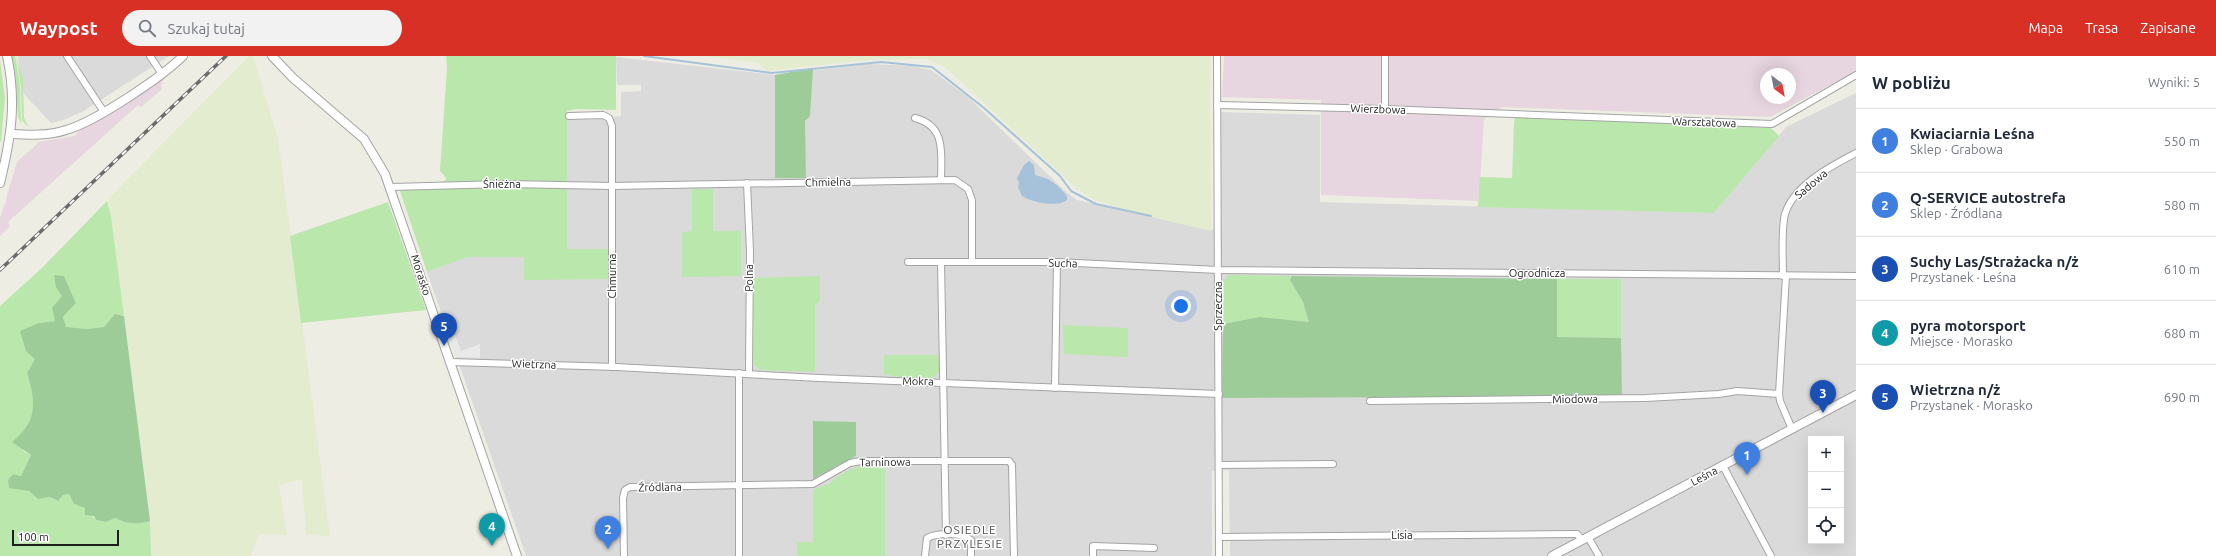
<!DOCTYPE html>
<html lang="pl">
<meta charset="utf-8">
<style>
body{margin:0;font-family:Ubuntu,sans-serif;background:#f2f2f3;color:#1f2937}
.controls{position:absolute;right:12px;bottom:12px;display:grid;overflow:hidden;border-radius:0px;box-shadow:0 4px 16px #0002}
.controls button{width:36px;height:36px;display:grid;place-items:center;padding:0;border:0;border-bottom:1px solid #e0e1e3;background:#fff;color:#1f2937;font:20px sans-serif}
.compass{position:absolute;left:1760px;top:12px;width:36px;height:36px;border-radius:50%;background:#fff;box-shadow:0 4px 16px #0002;rotate:148deg}
.scale{position:absolute;left:12px;bottom:10px;width:107px;box-sizing:border-box;padding-left:4px;border:2px solid #1d1d1d;border-top:0;font-size:11px;line-height:14px;white-space:nowrap;color:#1d1d1d;-webkit-text-stroke:3px #fff;paint-order:stroke}
.you{position:absolute;left:1181px;top:250px;width:14px;height:14px;margin:-10px;border:3px solid #fff;border-radius:50%;background:#1a73e8;box-shadow:0 0 0 6px #1a73e833}
.badge{display:grid;place-items:center;width:26px;height:26px;border-radius:50%;background:#d93025;color:#fff;font-size:13px;font-weight:700}
.pin{position:absolute;translate:-50% -33px;filter:drop-shadow(0 1px 2px #0008)}
.pin::after{content:'';position:absolute;top:21px;width:14px;height:12px;background:inherit;clip-path:polygon(0 0,100% 0,50% 100%)}
.list{margin:0;padding:0;list-style:none}
h2{display:flex;justify-content:space-between;align-items:center;height:52px;margin:0;padding:0 16px;font-size:17px}
h2 small{font-size:13px;font-weight:400;color:#747a83}
.list li{display:grid;grid-template-columns:26px 1fr auto;gap:12px;align-items:center;box-sizing:border-box;height:64px;padding:0 16px;border-top:1px solid #e0e1e3}
.list b{display:block;font-size:15px;white-space:nowrap}
.list p{margin:0;font-size:13px;white-space:nowrap;color:#747a83}
.list em{font-size:13px;font-style:normal;color:#747a83}
.icon{flex:none;width:22px;height:22px;fill:none;stroke:currentColor;stroke-width:2;stroke-linecap:round;stroke-linejoin:round}
.map{position:relative;flex:none;width:1856px;height:500px;overflow:hidden}
header{display:flex;align-items:center;gap:24px;box-sizing:border-box;height:56px;padding:0 20px;background:#d93025;color:#fff}
header strong{font-size:19px}
nav{display:flex;gap:22px;margin-inline-start:auto;font-size:14px}
.search{width:280px;height:36px;background:#f2f2f3;display:flex;align-items:center;gap:10px;box-sizing:border-box;padding:0 14px;border-radius:22px;color:#747a83;font-size:15px}
main{display:flex}
aside{flex:1;background:#fff}
.map>svg:first-child{display:block}
.residential{fill:#dbdada;fill-rule:evenodd}
.industrial{fill:#e7d5df;fill-rule:evenodd}
.farmland{fill:#e3eccf}
.grass{fill:#bae7ab}
.forest{fill:#9dcc99}
.parking{fill:#e9e9e9}
.water{fill:#a5c2da}
.lines{fill:none;stroke-linecap:round;stroke-linejoin:round}
.stream{stroke:#a5c2da;stroke-width:2}
.minor-casing{stroke:#a4a4a4;stroke-width:8}
.tertiary-casing{stroke:#a4a4a4;stroke-width:10}
.minor{stroke:#fff;stroke-width:6}
.tertiary{stroke:#fff;stroke-width:8}
.rail-casing{stroke:#6b6b6b;stroke-width:3.5}
.rail{stroke:#fff;stroke-width:2;stroke-dasharray:6;stroke-linecap:butt}
.labels{text-anchor:middle;dominant-baseline:central;stroke-width:3;stroke-linejoin:round;paint-order:stroke}
.street-label{font-size:11px;fill:#1d1d1d;stroke:#fff}
.neighbourhood-label{font-size:12px;letter-spacing:1px;fill:#505050;stroke:#fff}
</style>
<header>
<strong>Waypost</strong>
<div class="search"><svg class="icon" aria-label="search" viewBox="0 0 24 24"><circle cx="10" cy="10" r="6"/><path d="M15 15l6 6"/></svg>Szukaj tutaj</div>
<nav><a>Mapa</a><a>Trasa</a><a>Zapisane</a></nav>
</header>
<main>
<div class="map">
<svg width="1856" height="500" viewBox="0 0 1856 500">
<rect width="100%" height="100%" fill="#eeede3"/>
<!-- residential -->
<g class="residential">
<polygon points="18,0 169,0 82,56 63,64 51,67 24,38"/>
<path d="M616,1L775,19L869,8L914,10L931,14L968,41L1064,134L1077,144L1220,175L1221,56L1320,59V146L1714,157L1786,71L1856,37V500H1230L1229,414L1212,415V500H526L427,216L468,201H524V224L567,194V64L602,63L621,60V37L623,36L641,35V29H617ZM1811,383H1841V485H1811Z"/>
</g>
<!-- industrial -->
<g class="industrial">
<path d="M1224,0H1856V15L1770,61L1502,51L1484,63L1479,145L1321,139V44L1222,41ZM1766,18H1790V42H1766Z"/>
<polygon points="165,21 161,29 162,33 141,51 138,49 8,166 10,170 0,180 0,162 5,147 6,147 6,143 17,106 39,86 75,80 79,75"/>
</g>
<!-- farmland -->
<g class="farmland">
<polygon points="249,0 253,0 278,82 330,481 306,478 302,423 279,429 287,479 259,478 251,500 151,500 150,465 144,415 108,143"/>
<polygon points="707,0 1210,0 1211,175 1134,157 1093,143 1078,134 947,13 928,3 867,4 766,15 758,7"/>
</g>
<!-- grass -->
<g class="grass">
<polygon points="11,0 15,0 20,28 21,68 18,61 16,30"/>
<polygon points="16,0 23,23 24,62 29,72 22,64 21,30"/>
<polygon points="446,0 616,0 616,54 576,53 567,55 567,193 608,193 608,223 524,224 524,201 468,201 427,216 400,135 435,132 447,123 440,115 447,12"/>
<polygon points="0,4 5,42 1,85 0,85"/>
<polygon points="1520,60 1771,72 1779,80 1714,157 1478,151 1480,121 1512,122 1514,68 1515,62"/>
<polygon points="692,133 713,133 713,175 741,175 741,220 682,221 682,176 692,175"/>
<path d="M107,145L111,161L124,260L115,258L104,271L86,273L66,272L63,261L76,247L64,220L62,240L55,265L39,267L35,303L27,317L34,340L33,357L24,377L23,395L31,399L21,420L13,418L8,424L9,431L29,435L38,443L50,441L57,445L63,439L69,438L74,448L85,452L96,464L106,466L115,462C126,468 137,469 150,465L151,500H0V250L44,210Z"/>
<polygon points="388,146 426,254 301,267 290,180"/>
<polygon points="1229,219 1292,220 1290,224 1303,246 1309,266 1260,261 1223,268 1224,224"/>
<polygon points="820,220 820,245 815,249 815,316 760,314 754,308 754,222"/>
<polygon points="1557,223 1621,223 1621,282 1557,281"/>
<polygon points="1063,269 1128,272 1128,301 1064,298"/>
<polygon points="884,299 938,299 940,315 933,322 898,321 884,318"/>
<polygon points="859,410 885,411 885,500 797,500 797,486 813,486 813,434 830,427 843,417"/>
</g>
<!-- forest -->
<g class="forest">
<polygon points="813,12 810,60 805,65 806,122 775,122 775,19"/>
<path d="M54,219L64,220L76,247L63,261L66,271L86,273L104,271L115,258L124,260L150,465C137,469 126,468 115,462L106,466L96,464L94,460L85,459V452L74,448L69,438L63,439L58,445L50,441L38,443L29,435L9,432L8,424L13,418L21,420L31,399L12,386C38,365 36,346 27,317L35,303L26,295L20,275L39,267L55,265L52,252L62,240L56,231Z"/>
<polygon points="1292,220 1557,223 1557,281 1621,282 1622,340 1222,342 1223,268 1260,261 1309,266 1303,246 1290,224"/>
<polygon points="813,365 856,366 856,400 813,423"/>
</g>
<!-- parking -->
<polygon class="parking" points="455,279 461,295 480,288 480,302 457,301 450,281"/>
<!-- water -->
<path class="water" d="M1029,105L1034,109L1035,119L1048,123L1058,130L1067,140V144C1057,152 1032,146 1022,140L1018,131L1019,127L1017,122L1024,109Z"/>
<g class="lines">
<!-- stream -->
<polyline class="stream" points="644,0 772,17 881,6 932,11 984,52 1060,120 1071,135 1096,148 1151,160"/>
<!-- minor casing -->
<g class="minor-casing">
<g id="minor">
<polyline points="67,0 104,56"/>
<polyline points="150,0 162,18"/>
<polyline points="1217,0 1219,500"/>
<polyline points="1385,0 1385,53"/>
<polyline points="1217,49 1385,53 1772,68 1856,19"/>
<polyline points="569,60 603,59 609,62 612,70 612,311"/>
<path d="M915,62C947,70 941,99 941,124"/>
<polyline points="747,127 750,195 749,317"/>
<polyline points="391,131 503,128 612,130 955,124 968,133 972,144 972,206"/>
<polyline points="908,206 1057,206 1218,214 1856,220"/>
<polyline points="941,206 946,479"/>
<path d="M1783,220C1783,202 1781,174 1785,158C1794,129 1831,110 1856,97"/>
<polyline points="1786,220 1779,338 1780,345 1792,373"/>
<polyline points="450,306 617,311 819,322 1219,338"/>
<polyline points="1055,332 1057,206"/>
<polyline points="1370,345 1646,342 1719,338 1737,335 1779,338"/>
<polyline points="1219,409 1333,408"/>
<polyline points="1723,410 1771,500"/>
<polyline points="1219,481 1570,478 1577,478 1582,484"/>
<polyline points="1588,481 1599,500"/>
<polyline points="624,500 623,442 625,434 630,431 813,428 850,407 861,405 1009,405 1012,409 1014,500"/>
<polyline points="739,500 739,317"/>
<path d="M925,500L927,482C938,477 961,476 971,484V500"/>
<polyline points="1093,500 1093,490 1154,492"/>
</g>
</g>
<!-- tertiary casing -->
<g class="tertiary-casing">
<g id="tertiary">
<polyline points="272,0 293,22 364,83 385,118 517,500"/>
<path d="M11,78C30,79 48,80 66,74C95,66 162,21 183,0"/>
<path d="M0,127C11,82 17,46 7,0"/>
<polyline points="1552,500 1856,339"/>
</g>
</g>
<!-- minor -->
<use href="#minor" class="minor"/>
<!-- tertiary -->
<use href="#tertiary" class="tertiary"/>
<!-- rail casing -->
<g class="rail-casing">
<polyline id="rail" points="0,214 226,0"/>
</g>
<!-- rail -->
<use href="#rail" class="rail"/>
</g>
<g class="labels">
<!-- street labels -->
<g class="street-label">
<text transform="translate(1378 53) rotate(2)">Wierzbowa</text>
<text transform="translate(1704 66) rotate(2)">Warsztatowa</text>
<text transform="translate(828 126) rotate(-1)">Chmielna</text>
<text x="502" y="128">Śnieżna</text>
<text transform="translate(1811 128) rotate(-40)">Sadowa</text>
<text transform="translate(1063 207) rotate(2)">Sucha</text>
<text x="1537" y="217">Ogrodnicza</text>
<text transform="translate(421 219) rotate(72)">Morasko</text>
<text transform="translate(612 220) rotate(-90)">Chmurna</text>
<text transform="translate(749 222) rotate(-90)">Polna</text>
<text transform="translate(1218 250) rotate(-90)">Sprzeczna</text>
<text transform="translate(534 308) rotate(2)">Wietrzna</text>
<text transform="translate(918 325) rotate(1)">Mokra</text>
<text transform="translate(1575 343) rotate(-1)">Miodowa</text>
<text transform="translate(885 406) rotate(-1)">Tarninowa</text>
<text transform="translate(1704 420) rotate(-28)">Leśna</text>
<text transform="translate(660 431) rotate(-1)">Źródlana</text>
<text x="1402" y="479">Lisia</text>
</g>
<!-- neighbourhood labels -->
<g class="neighbourhood-label">
<text x="970" y="473">OSIEDLE<tspan x="970" dy="14">PRZYLESIE</tspan></text>
</g>
</g>
</svg>
<div class="controls">
<button>+</button>
<button>−</button>
<button><svg class="icon" aria-label="locate" viewBox="0 0 24 24"><circle cx="12" cy="12" r="6"/><path d="M12 2v4M12 18v4M2 12h4M18 12h4"/></svg></button>
</div>
<svg class="compass" viewBox="-18 -18 36 36"><path d="M0-13l5 13h-10z" fill="#e53935"/><path d="M0 13l5-13h-10z" fill="#747a83"/></svg>
<div class="scale">100 m</div>
<div class="you"></div>
<div class="pin badge" style="left:1747px;top:419px;background:#3f7fe0">1</div>
<div class="pin badge" style="left:608px;top:493px;background:#3f7fe0">2</div>
<div class="pin badge" style="left:1823px;top:357px;background:#1a4fb4">3</div>
<div class="pin badge" style="left:492px;top:490px;background:#0f9aa8">4</div>
<div class="pin badge" style="left:444px;top:290px;background:#1a4fb4">5</div>
</div>
<aside>
<h2>W pobliżu<small>Wyniki: 5</small></h2>
<ul class="list">
<li><span class="badge" style="background:#3f7fe0">1</span><div><b>Kwiaciarnia Leśna</b><p>Sklep · Grabowa</p></div><em>550 m</em></li>
<li><span class="badge" style="background:#3f7fe0">2</span><div><b>Q-SERVICE autostrefa</b><p>Sklep · Źródlana</p></div><em>580 m</em></li>
<li><span class="badge" style="background:#1a4fb4">3</span><div><b>Suchy Las/Strażacka n/ż</b><p>Przystanek · Leśna</p></div><em>610 m</em></li>
<li><span class="badge" style="background:#0f9aa8">4</span><div><b>pyra motorsport</b><p>Miejsce · Morasko</p></div><em>680 m</em></li>
<li><span class="badge" style="background:#1a4fb4">5</span><div><b>Wietrzna n/ż</b><p>Przystanek · Morasko</p></div><em>690 m</em></li>
</ul>
</aside>
</main>
